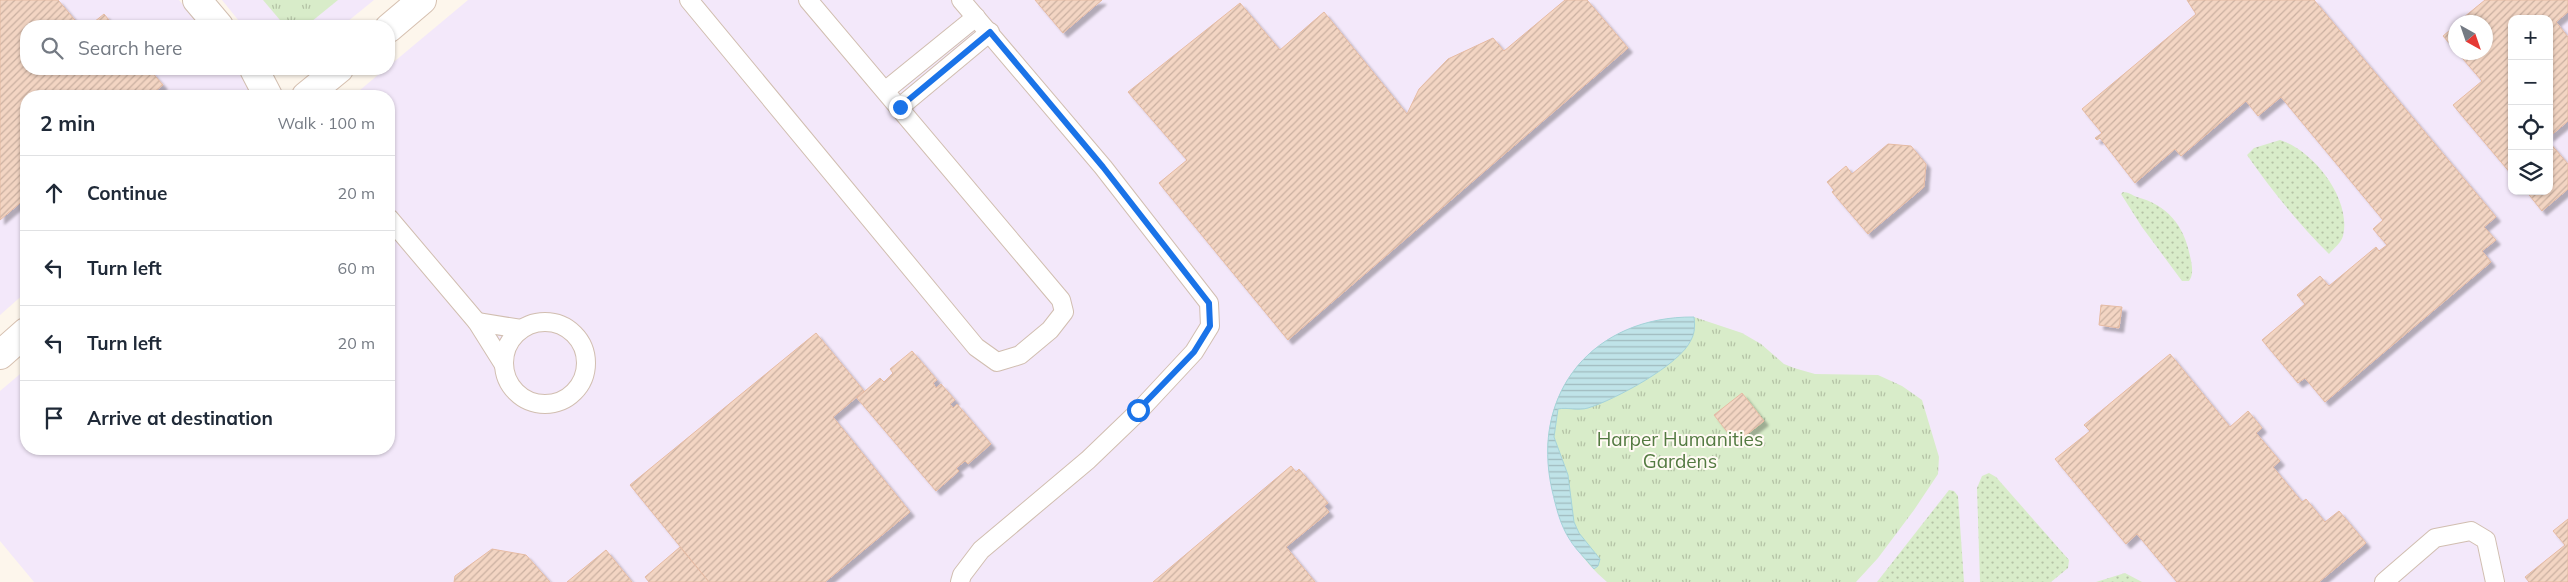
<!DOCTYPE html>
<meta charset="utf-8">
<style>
body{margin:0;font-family:Mulish,sans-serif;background:#f2f2f3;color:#1f2937}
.controls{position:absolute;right:15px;top:15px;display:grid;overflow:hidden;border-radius:10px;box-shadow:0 1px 4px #0004}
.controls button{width:45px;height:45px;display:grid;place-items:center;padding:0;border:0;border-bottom:1px solid #e0e1e3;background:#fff;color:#1f2937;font:25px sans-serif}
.compass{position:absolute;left:2448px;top:15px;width:45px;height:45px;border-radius:50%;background:#fff;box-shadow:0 1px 4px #0004;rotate:140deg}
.stop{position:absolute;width:15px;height:15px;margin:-11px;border:4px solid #1a73e8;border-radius:50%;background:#fff}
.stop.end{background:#1a73e8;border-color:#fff;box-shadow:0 1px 5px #0008}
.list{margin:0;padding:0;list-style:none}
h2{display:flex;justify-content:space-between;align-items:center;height:65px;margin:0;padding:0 20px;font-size:21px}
h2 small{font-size:16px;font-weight:400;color:#747a83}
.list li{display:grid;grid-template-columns:32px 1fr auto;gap:15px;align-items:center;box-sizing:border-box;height:75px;padding:0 20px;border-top:1px solid #e0e1e3}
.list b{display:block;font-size:19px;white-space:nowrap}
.list em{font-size:16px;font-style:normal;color:#747a83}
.icon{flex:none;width:28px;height:28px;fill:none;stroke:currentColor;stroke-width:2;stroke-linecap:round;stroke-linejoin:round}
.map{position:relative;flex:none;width:2568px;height:582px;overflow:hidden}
.search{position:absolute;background:#fff;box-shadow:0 1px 4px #0004;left:20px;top:20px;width:375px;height:55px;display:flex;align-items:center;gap:12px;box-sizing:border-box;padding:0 18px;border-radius:20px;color:#747a83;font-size:19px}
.panel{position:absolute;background:#fff;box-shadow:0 1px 4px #0004;left:20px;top:90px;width:375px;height:365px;border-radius:20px}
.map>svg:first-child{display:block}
.education{fill:#f3e8fa;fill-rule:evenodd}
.grass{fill:url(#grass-dots)}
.park{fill:url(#park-tufts)}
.water{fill:url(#water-rules);stroke:#a5d3da}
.building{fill:url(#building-hatch);stroke:#e6bba3;filter:url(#shadow)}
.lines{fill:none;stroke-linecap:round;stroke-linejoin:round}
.lane-casing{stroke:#d1beb0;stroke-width:20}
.street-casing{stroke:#d1beb0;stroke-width:30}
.secondary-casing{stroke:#d6c0b0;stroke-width:30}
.lane{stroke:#fff;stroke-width:18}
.street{stroke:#fff;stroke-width:28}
.secondary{stroke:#fff;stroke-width:28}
.route{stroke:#1a73e8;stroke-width:6}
.labels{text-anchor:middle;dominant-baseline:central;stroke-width:4;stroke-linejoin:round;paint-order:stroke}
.park-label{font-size:19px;fill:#537a41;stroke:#fffaf3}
</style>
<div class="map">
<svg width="2568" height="582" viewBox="0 0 2568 582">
<defs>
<pattern id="grass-dots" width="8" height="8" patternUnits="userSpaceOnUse" patternTransform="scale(1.25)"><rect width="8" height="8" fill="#d8ecc9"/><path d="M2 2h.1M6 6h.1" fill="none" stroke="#b4c2a5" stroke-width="1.8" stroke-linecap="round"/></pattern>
<pattern id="park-tufts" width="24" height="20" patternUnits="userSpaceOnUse" patternTransform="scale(1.25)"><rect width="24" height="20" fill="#d8ecc9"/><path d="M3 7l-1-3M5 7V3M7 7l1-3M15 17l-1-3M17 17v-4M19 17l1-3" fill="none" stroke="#b4c2a5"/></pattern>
<pattern id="water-rules" width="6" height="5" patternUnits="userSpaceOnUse" patternTransform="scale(1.25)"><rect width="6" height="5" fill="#bfe3e8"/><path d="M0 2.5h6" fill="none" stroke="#a0bbbe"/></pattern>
<pattern id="building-hatch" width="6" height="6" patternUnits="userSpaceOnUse" patternTransform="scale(1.25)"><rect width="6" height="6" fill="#f3d5c3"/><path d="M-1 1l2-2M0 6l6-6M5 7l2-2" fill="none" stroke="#cab0a1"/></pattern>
<filter id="shadow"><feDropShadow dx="4.5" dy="4.5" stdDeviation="1" flood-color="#0004"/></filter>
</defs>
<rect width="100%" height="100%" fill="#fdf6ec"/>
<!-- education -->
<g class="education">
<polygon points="0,0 179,0 200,26 26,26 26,69 235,69 250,87 245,96 26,96 26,292 0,315"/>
<polygon points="222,0 374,0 342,26 243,26"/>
<path d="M468,0H2568V582H34L0,541V391L26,369V449H389V96H353L385,69H389V66ZM2512,19H2549V191H2512ZM2456,22H2486V52H2456Z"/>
</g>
<!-- grass -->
<g class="grass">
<path d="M2280,140C2313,150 2352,199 2343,236C2341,243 2334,248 2329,254C2298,223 2272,191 2247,155L2254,148Z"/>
<path d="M2123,192C2128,192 2132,195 2137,197C2167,205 2184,225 2190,256C2192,265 2194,274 2189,281H2182L2142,227L2121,194Z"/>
<polygon points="1989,473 1996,477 2069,560 2068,568 2051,582 1980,582 1977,488 1982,476"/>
<polygon points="1949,490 1954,491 1958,496 1964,582 1877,582"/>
<polygon points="2125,573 2142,582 2096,582"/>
</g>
<!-- park -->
<g class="park">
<polygon points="263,0 338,0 306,26 285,26"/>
<path d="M1694,317L1742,333L1761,344L1784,364L1794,368L1815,374L1878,375L1902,386L1922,400L1939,457L1938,474L1914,510L1878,558L1856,582H1607C1577,557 1561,526 1552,489C1530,391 1595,316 1694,317Z"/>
</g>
<!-- water -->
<path class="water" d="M1694,317C1695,325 1695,333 1691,340C1680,365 1614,400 1588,408C1578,411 1567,407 1558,409L1554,437L1568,475L1574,522L1579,533L1600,559L1598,566L1594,569C1586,559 1576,550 1570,540C1560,525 1556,507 1552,490C1530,392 1594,316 1694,317Z"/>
<!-- building -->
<g class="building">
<polygon points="0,0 58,0 80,26 26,26 26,69 149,69 163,85 149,96 26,96 26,198 0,220"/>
<polygon points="1035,0 1102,0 1063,33"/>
<polygon points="1565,0 1587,0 1628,48 1288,340 1159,183 1187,160 1128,92 1240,3 1280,50 1324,12 1407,114 1419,89 1448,59 1493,38 1504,51"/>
<polygon points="2314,0 2496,217 2484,227 2496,240 2482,251 2491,262 2325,402 2305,378 2298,383 2262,340 2305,304 2297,295 2320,276 2329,286 2376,247 2379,251 2387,245 2373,229 2383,220 2281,97 2258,116 2246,101 2181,156 2175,149 2135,183 2100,138 2097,140 2095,138 2102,133 2082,109 2196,14 2187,0"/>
<polygon points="2485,0 2568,0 2568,12 2556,22 2568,37 2568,121 2549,137 2549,19 2512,19 2512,175 2453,105 2482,81 2457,52 2486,52 2486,22 2458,22"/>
<polygon points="104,14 114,26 89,26"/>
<polygon points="2456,25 2456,51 2443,36"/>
<polygon points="2549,142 2568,164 2568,189 2542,211 2526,191 2549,191"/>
<polygon points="1888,144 1911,146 1926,164 1924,187 1868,234 1832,192 1834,190 1827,182 1846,166 1852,174"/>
<polygon points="2101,305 2122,307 2119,328 2099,325"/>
<polygon points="816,333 864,391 833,417 910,512 825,582 709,582 630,485"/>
<polygon points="912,351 937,380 933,383 936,388 941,384 955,400 950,404 953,408 957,404 991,444 968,464 965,461 956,468 959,471 936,491 857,398 880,378 884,382 893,373 890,369"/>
<polygon points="2170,354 2230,427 2248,411 2262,428 2256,433 2280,461 2273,467 2302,502 2306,499 2325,522 2339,511 2366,543 2319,582 2177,582 2137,534 2126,544 2055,459 2090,431 2084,425"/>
<polygon points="1742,393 1764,421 1736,443 1714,415"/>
<polygon points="1291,466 1296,472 1299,469 1328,503 1324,506 1329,512 1286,547 1315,582 1153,582"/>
<polygon points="2568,519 2568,582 2529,582 2525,577 2565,545 2553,531"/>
<polygon points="680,547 709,582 649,582 645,577"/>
<polygon points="492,549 526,555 550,582 454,582 455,576"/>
<polygon points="606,550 632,582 567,582"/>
</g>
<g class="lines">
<!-- lane casing -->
<g class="lane-casing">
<g id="lane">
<polyline points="689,0 976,347 997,362 1020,355 1050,330 1064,312 1061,300 808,0"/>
<polyline points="886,90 976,17"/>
<polyline points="900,107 990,32"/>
<polyline points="389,218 477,322 504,365"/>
<circle cx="545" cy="363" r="41"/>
<polyline points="477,322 521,329"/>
<polyline points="960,582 962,575 981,550 1088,460 1139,411 1194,352 1210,326 1209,303 1103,167 961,0"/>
<polyline points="2384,582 2435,538 2471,531 2486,540 2495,582"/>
</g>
</g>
<!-- street casing -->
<g class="street-casing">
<g id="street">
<polyline points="197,0 219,26"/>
<polyline points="254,69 268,96"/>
</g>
</g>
<!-- secondary casing -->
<g class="secondary-casing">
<g id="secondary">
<polyline points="389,28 422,0"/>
<polyline points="306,96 339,69"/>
<polyline points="0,355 26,332"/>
</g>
</g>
<!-- lane -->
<use href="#lane" class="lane"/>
<!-- street -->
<use href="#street" class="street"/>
<!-- secondary -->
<use href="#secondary" class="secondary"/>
</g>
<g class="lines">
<!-- route -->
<polyline class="route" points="900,107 990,32 1103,167 1209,303 1210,326 1194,352 1138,410"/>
</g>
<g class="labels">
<!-- park labels -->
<g class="park-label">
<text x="1680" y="439">Harper Humanities<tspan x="1680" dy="22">Gardens</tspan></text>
</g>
</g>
</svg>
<div class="controls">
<button>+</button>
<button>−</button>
<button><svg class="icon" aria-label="locate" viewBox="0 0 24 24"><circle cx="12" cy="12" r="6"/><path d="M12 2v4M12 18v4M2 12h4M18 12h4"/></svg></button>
<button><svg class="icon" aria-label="layers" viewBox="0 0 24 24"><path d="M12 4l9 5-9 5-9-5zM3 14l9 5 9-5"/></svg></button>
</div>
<svg class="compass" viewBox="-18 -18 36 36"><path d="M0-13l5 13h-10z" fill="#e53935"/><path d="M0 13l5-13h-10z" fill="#747a83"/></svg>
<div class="stop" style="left:1138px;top:410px"></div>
<div class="stop end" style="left:900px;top:107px"></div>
<div class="search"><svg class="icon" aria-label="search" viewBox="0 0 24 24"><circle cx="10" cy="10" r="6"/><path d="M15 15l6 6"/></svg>Search here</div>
<section class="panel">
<h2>2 min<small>Walk · 100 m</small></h2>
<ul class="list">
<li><svg class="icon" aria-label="ahead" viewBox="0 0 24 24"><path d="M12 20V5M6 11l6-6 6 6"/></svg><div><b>Continue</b></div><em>20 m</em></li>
<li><svg class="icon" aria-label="left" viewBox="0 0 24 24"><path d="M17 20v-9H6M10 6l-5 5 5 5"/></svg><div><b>Turn left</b></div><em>60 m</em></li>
<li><svg class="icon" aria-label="left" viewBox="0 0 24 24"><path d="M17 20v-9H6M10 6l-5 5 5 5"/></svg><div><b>Turn left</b></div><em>20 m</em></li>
<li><svg class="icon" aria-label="arrive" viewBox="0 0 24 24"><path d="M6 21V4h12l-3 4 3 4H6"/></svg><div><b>Arrive at destination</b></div></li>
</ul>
</section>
</div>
